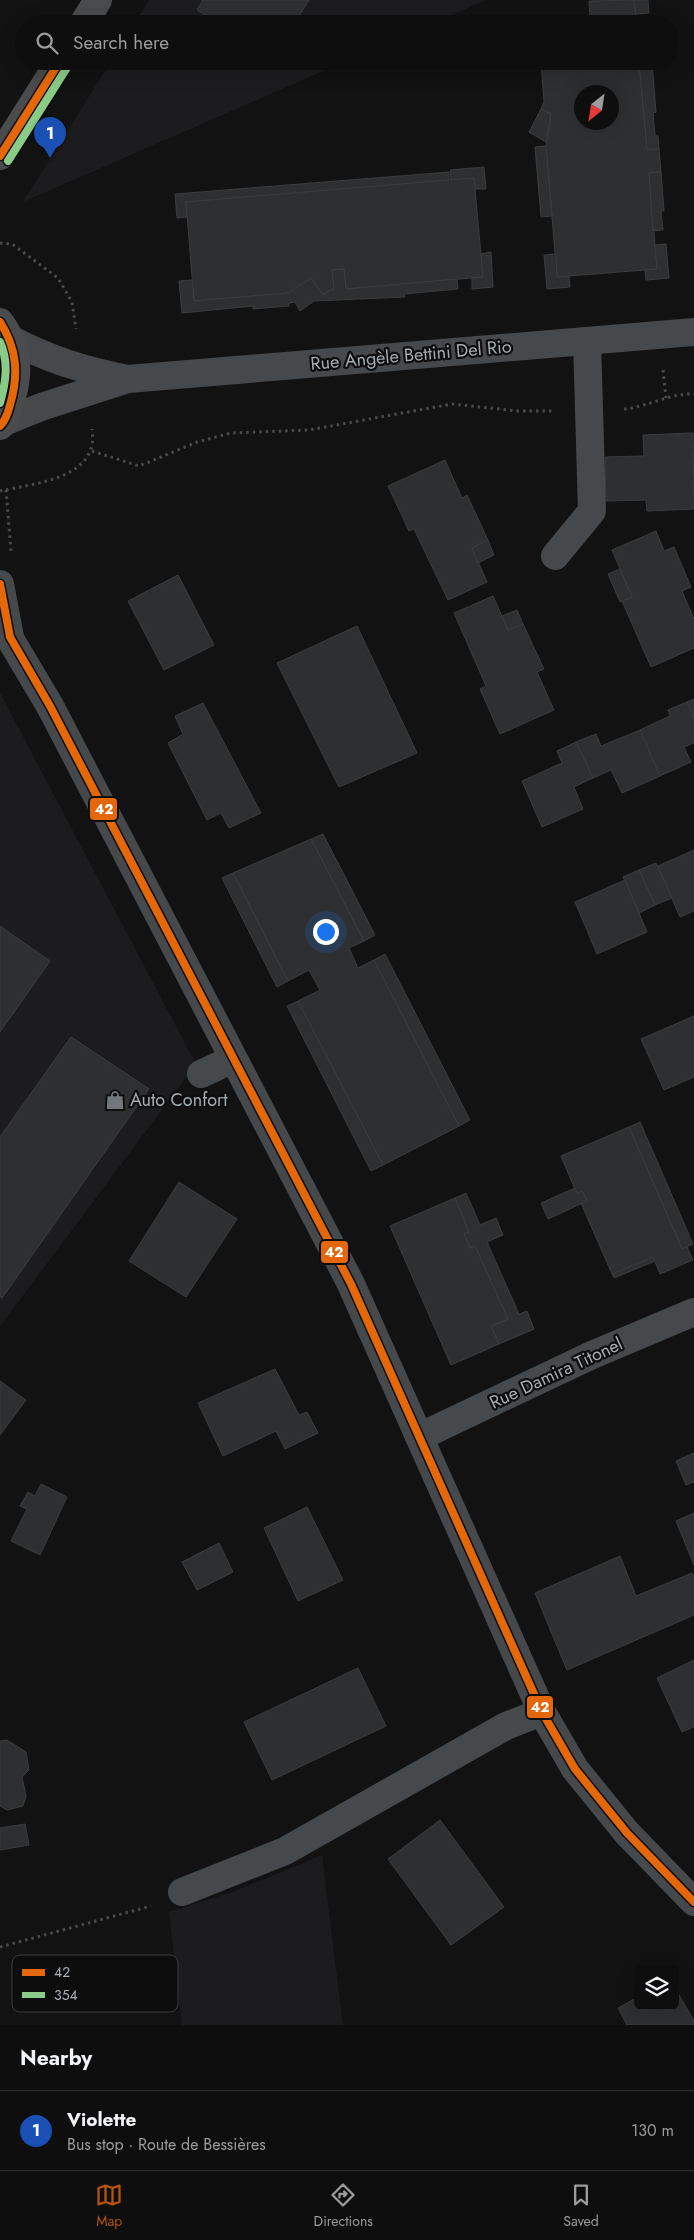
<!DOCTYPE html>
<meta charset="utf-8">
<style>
body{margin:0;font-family:Jost,sans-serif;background:#171717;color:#f1f3f6}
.controls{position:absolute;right:15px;bottom:15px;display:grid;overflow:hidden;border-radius:8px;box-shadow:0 5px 20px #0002}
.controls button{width:45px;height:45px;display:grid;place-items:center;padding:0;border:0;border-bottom:1px solid #2e2e2e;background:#0e0e0e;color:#f1f3f6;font:25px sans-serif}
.compass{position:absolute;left:574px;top:85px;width:45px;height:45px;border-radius:50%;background:#0e0e0e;box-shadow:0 5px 20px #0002;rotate:210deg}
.you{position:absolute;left:325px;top:931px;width:18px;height:18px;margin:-12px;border:4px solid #fff;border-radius:50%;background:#1a73e8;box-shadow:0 0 0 8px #1a73e833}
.badge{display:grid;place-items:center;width:32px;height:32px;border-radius:50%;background:#b45309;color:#fff;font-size:16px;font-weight:700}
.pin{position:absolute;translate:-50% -41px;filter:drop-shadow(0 1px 2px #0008)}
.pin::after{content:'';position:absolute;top:26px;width:18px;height:15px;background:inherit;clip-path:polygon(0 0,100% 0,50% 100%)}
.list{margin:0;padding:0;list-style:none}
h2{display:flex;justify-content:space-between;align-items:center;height:65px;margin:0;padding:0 20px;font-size:21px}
h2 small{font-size:16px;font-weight:400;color:#9b9c9e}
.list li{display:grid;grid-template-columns:32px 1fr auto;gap:15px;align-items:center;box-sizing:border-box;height:80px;padding:0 20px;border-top:1px solid #2e2e2e}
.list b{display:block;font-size:19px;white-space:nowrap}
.list p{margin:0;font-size:16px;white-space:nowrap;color:#9b9c9e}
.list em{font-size:16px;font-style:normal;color:#9b9c9e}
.icon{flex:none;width:28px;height:28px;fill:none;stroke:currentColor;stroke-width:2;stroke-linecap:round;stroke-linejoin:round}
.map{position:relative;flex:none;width:694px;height:2025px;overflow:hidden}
.search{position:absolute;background:#0e0e0e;box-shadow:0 5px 20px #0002;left:15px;right:15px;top:15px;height:55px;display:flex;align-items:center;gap:12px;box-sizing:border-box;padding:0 18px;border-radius:28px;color:#9b9c9e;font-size:19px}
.sheet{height:145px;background:#0e0e0e}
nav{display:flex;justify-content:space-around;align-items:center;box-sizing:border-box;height:70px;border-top:1px solid #2e2e2e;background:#0e0e0e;font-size:14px;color:#9b9c9e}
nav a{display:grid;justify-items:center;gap:2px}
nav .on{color:#b45309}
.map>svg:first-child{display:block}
.built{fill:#1c1c1e}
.building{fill:#2e2f30;stroke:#3b3d3e;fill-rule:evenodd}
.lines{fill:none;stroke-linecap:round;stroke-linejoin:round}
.path{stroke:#484b4c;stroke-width:3;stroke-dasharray:2.5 4;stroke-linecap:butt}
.minor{stroke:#46494b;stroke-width:28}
.major{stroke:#494b4c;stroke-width:28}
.bus-1-casing{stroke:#0d0d0e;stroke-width:11}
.bus-2-casing{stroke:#0d0d0e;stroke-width:11}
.bus-1{stroke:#e46809;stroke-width:8}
.bus-2{stroke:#8acb87;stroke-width:8}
.labels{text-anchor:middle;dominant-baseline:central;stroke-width:4.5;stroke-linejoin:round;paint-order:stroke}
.street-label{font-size:18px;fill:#a4adb2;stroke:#0d0d0e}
.poi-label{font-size:18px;fill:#a4adb2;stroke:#0d0d0e;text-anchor:start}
.key{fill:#0d0d0e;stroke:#3a3d3f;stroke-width:1}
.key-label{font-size:14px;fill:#a4adb2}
.line-badge{stroke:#0d0d0e;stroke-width:2}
.badge-label{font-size:14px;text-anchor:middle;font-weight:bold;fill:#fff}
</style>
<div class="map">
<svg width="694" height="2025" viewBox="0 0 694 2025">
<rect width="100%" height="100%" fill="#121212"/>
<!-- built -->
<g class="built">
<polygon points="149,0 486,0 432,24 134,24"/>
<polygon points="111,61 346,61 23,202"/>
<polygon points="0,693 196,1064 1,1325 0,1324"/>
<polygon points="322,1855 343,2025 182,2025 169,1912 235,1891"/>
</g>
<!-- building -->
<g class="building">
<polygon points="203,0 309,0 294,24 220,24 197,10"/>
<polygon points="634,0 637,24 538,24 537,22 590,18 589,1"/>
<polygon points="634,0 648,0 649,13 636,14"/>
<polygon points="528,61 541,61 541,63 528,64"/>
<path d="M541,61H639L647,150L659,149L661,172L649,173L657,269L557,277L546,146L551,114L541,109L544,102ZM582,92H612V122H582Z"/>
<polygon points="639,61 652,61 656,112 653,113 655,136 658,136 659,149 647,150"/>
<polygon points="541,109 551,114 546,142 529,132"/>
<polygon points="546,146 552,216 541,217 535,147"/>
<polygon points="484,167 486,189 475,189 474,178 451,180 450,170"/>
<polygon points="449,172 449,180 186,202 187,217 177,218 175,194"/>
<polygon points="661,172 664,211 661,211 663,230 653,231 649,173"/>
<polygon points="474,178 483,277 346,289 344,269 332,270 334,290 330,290 323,295 311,278 288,293 194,301 186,202"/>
<polygon points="666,244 669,278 646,280 645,270 657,269 655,245"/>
<polygon points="491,252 493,287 472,289 472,278 483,277 481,254"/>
<polygon points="556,254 557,277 569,276 570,287 547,289 544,255"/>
<polygon points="344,269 346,289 457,279 458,289 404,294 405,297 314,301 300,311 295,302 289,303 289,306 253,309 253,306 182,313 179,281 192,280 194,301 288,293 311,278 323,295 330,290 334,290 332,270"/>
<polygon points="693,433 694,509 647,511 646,500 606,501 605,457 644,456 643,435"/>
<polygon points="445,460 462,498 467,495 488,540 472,548 487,582 448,600 414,529 409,531 388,486"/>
<polygon points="656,531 664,551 674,547 691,587 682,591 694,619 694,648 651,667 622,601 632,597 612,550"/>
<polygon points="488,540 494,555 478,563 472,548"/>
<polygon points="620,569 632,597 620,602 608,574"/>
<polygon points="178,575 214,645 164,670 128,601"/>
<polygon points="493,596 508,630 523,624 544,669 537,672 554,710 500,734 480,689 486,686 454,613"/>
<polygon points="517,610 523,624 508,630 502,616"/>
<polygon points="357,626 417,753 339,787 277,663"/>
<polygon points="694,699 694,718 687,702"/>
<polygon points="687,702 694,718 694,743 684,747 691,762 660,776 640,730 670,716 668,710"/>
<polygon points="203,703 261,813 229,828 221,813 207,820 168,743 183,734 175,716"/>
<polygon points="640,730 660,776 622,793 611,770 593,778 576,742 596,734 601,746"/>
<polygon points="576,742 593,778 574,787 583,809 542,827 522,781 562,763 557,751"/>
<polygon points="323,834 375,935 364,941 311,839"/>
<polygon points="311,839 364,941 349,948 358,968 374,960 459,1126 383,1165 298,1001 320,990 309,970 288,981 233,873"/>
<polygon points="694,850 694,911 680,917 658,866"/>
<polygon points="656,863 672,898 655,905 639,870"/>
<polygon points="639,870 655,905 639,913 623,877"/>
<polygon points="233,873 288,981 277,987 222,878"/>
<polygon points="625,880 647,932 597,954 575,902"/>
<polygon points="0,926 50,961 0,1032"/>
<polygon points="385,954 470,1120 459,1126 374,960"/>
<polygon points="298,1001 383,1165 371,1171 287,1006"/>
<polygon points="694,1016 694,1077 664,1090 641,1039"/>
<polygon points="71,1037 149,1089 2,1298 0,1296 0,1137"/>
<polygon points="640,1122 693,1244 682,1249 629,1127"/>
<polygon points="629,1127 682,1249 687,1247 693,1260 660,1274 653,1257 612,1274 581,1203 587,1201 582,1191 577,1194 561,1156"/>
<polygon points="179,1182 237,1219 186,1297 129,1261"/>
<polygon points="575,1188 577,1194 582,1191 587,1201 548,1219 541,1203"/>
<polygon points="466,1193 480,1225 496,1218 503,1235 487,1242 519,1314 527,1311 534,1329 499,1344 491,1326 508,1319 475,1246 470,1248 464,1234 469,1232 455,1198"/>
<polygon points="455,1198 469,1232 464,1234 470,1248 475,1246 508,1319 491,1326 499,1344 451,1365 390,1226"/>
<polygon points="653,1257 655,1261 614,1278 612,1274"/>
<polygon points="275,1369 299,1415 307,1412 318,1433 285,1449 276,1431 223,1456 198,1403"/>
<polygon points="0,1381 26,1400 0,1435"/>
<polygon points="694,1453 694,1482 686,1485 676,1461"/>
<polygon points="41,1484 67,1497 40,1555 11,1541 27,1509 20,1506 28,1492 35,1496"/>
<polygon points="307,1507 343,1580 298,1601 264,1528"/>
<polygon points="694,1513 694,1565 676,1521"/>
<polygon points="219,1543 233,1572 197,1590 182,1562"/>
<polygon points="620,1556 636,1596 692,1573 694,1577 694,1615 567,1670 535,1593"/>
<polygon points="694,1660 694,1727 682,1732 657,1678"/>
<polygon points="358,1668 386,1726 272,1780 244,1722"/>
<polygon points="7,1740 26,1752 29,1770 22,1777 26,1796 23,1806 7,1810 0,1806 0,1741"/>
<polygon points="440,1820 504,1907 451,1945 388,1859"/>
<polygon points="25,1824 29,1845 0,1850 0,1828"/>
<polygon points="675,1988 694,2021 694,2025 627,2025 618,2008 638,1997 638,2006 675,2006"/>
</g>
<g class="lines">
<!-- path -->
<g class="path">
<polyline points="0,243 12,244 58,278 72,302 76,329"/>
<polyline points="663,370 666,398"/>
<path d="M624,409C647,407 670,393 694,394"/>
<polyline points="92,451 139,466 197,442 231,433 309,430 452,404 518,411 552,411"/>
<polyline points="6,490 11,551"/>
<path d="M0,491C35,483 100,479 92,429"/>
<polyline points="0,1947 151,1906"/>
</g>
<!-- minor -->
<g class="minor">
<path d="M8,338C50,360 80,369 127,379"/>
<polyline points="4,422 41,407 128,379 694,332"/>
<polyline points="555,556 592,511 587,341"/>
<polyline points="0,584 10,637"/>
<polyline points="0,622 50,706 351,1284 542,1712 575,1769 627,1833 694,1902"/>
<polyline points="201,1074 233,1059"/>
<polyline points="419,1437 592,1355 694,1312"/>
<polyline points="182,1892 285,1851 506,1726 542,1712"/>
</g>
<!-- major -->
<g class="major">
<polyline points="83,24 98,0"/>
<polyline points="0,156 60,61"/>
<path d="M0,322C25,356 17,387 4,422L0,426"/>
</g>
<!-- bus-1 casing -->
<g class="bus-1-casing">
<g id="bus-1">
<polyline points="0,156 60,61"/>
<path d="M0,322C17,349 19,374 10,405C8,413 6,420 0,426"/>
<polyline points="0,584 10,637 50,706 351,1284 542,1712 575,1769 627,1833 694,1902"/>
</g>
</g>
<!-- bus-2 casing -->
<g class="bus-2-casing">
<g id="bus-2">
<polyline points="8,161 68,66"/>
<path d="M0,342C9,362 6,382 0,403"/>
</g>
</g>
<!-- bus-1 -->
<use href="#bus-1" class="bus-1"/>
<!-- bus-2 -->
<use href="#bus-2" class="bus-2"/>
</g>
<!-- icons -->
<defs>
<g id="shop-bare" transform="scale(1.5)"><path d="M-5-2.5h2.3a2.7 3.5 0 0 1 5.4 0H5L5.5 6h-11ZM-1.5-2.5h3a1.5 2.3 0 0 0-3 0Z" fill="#71777a" stroke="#0d0d0e" stroke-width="2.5" paint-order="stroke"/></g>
</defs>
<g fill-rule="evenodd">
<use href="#shop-bare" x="115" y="1100"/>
</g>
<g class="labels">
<!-- street labels -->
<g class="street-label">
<text transform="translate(411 355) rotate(-5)">Rue Angèle Bettini Del Rio</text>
<text transform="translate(556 1373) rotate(-25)">Rue Damira Titonel</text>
</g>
<!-- poi labels -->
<g class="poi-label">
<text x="130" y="1100">Auto Confort</text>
</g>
</g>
<!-- legend -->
<rect x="12" y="1955" width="166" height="57" rx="8" class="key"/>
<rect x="22" y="1969" width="23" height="7" fill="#e46809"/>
<rect x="22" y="1992" width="23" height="6" fill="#8acb87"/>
<g class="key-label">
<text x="54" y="1977">42</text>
<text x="54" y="2000">354</text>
</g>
<g class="line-badge">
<rect x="89" y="797" width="29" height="24" rx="5" fill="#e46809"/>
<rect x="320" y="1240" width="29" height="24" rx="5" fill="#e46809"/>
<rect x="526" y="1695" width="28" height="24" rx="5" fill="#e46809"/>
</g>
<g class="badge-label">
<text x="104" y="814">42</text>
<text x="334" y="1257">42</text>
<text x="540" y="1712">42</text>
</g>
</svg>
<div class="controls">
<button><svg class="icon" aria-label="layers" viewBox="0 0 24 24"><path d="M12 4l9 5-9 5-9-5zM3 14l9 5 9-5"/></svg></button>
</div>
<svg class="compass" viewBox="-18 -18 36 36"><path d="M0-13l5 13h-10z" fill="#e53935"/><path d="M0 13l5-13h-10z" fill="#9b9c9e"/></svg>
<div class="you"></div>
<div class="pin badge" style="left:50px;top:158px;background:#1a4fb4">1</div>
<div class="search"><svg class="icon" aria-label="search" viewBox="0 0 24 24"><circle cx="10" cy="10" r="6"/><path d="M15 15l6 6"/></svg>Search here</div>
</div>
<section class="sheet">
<h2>Nearby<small></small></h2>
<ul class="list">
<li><span class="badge" style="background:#1a4fb4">1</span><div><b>Violette</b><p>Bus stop · Route de Bessières</p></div><em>130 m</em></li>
</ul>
</section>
<nav>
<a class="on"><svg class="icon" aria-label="map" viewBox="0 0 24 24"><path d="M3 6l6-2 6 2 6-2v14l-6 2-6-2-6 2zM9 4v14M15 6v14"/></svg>Map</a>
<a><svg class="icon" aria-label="directions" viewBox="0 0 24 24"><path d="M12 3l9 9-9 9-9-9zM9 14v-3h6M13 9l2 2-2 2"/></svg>Directions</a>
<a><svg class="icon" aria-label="saved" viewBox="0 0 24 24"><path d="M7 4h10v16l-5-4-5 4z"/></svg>Saved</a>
</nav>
